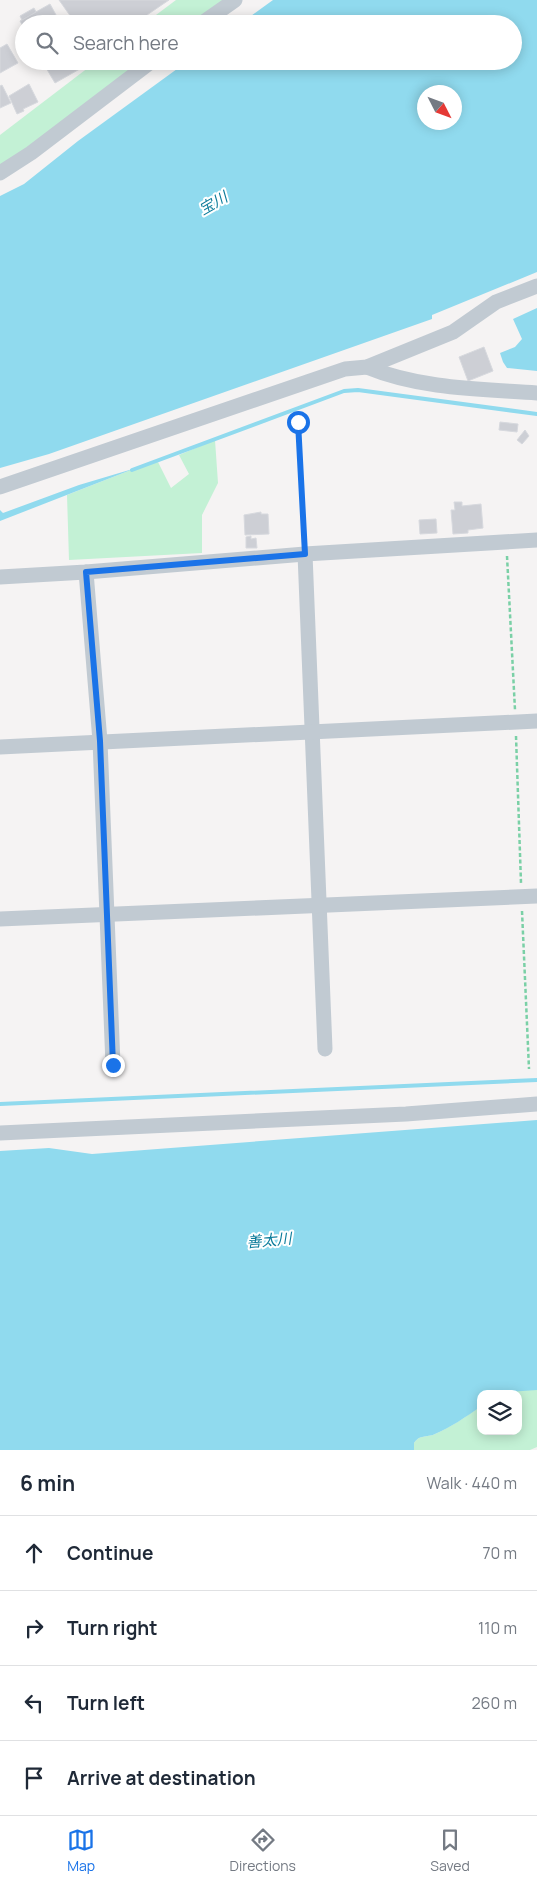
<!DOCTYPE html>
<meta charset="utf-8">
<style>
body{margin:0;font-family:Manrope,"Noto Sans JP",sans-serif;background:#f6f6f7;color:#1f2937}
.controls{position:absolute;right:15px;bottom:15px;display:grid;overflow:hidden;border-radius:10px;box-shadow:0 2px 12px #0003}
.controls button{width:45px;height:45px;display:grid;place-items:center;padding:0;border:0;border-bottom:1px solid #e0e1e3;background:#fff;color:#1f2937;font:25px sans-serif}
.compass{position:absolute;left:417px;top:85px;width:45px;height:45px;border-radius:50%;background:#fff;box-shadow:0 2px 12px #0003;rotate:132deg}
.stop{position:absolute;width:15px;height:15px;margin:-11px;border:4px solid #1a73e8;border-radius:50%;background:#fff}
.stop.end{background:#1a73e8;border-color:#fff;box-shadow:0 1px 5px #0008}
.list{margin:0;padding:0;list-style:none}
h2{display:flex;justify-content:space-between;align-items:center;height:65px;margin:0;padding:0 20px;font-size:21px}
h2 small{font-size:16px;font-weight:400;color:#747a83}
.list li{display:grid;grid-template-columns:32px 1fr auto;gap:15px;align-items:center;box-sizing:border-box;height:75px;padding:0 20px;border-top:1px solid #e0e1e3}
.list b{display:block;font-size:19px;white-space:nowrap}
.list em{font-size:16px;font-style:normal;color:#747a83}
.icon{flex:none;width:28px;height:28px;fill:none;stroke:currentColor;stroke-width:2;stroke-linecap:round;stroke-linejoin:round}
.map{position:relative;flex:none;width:537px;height:1450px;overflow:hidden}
.search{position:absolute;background:#fff;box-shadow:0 2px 12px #0003;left:15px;right:15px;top:15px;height:55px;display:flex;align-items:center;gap:12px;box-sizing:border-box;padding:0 18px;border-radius:28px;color:#747a83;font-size:19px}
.sheet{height:365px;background:#fff}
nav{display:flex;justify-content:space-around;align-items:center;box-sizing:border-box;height:70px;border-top:1px solid #e0e1e3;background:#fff;font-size:14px;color:#747a83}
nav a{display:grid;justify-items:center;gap:2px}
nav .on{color:#1a73e8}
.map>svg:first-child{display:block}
.green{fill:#c3f1d5}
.water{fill:#90daee;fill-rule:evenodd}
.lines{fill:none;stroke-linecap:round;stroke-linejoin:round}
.stream{stroke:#90daee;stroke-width:4}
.building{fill:#cdcfd5;stroke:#d7d9de}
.path{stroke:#7ad0a6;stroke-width:2.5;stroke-dasharray:4 2.5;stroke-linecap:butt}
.minor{stroke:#c1cad2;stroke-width:15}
.route{stroke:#1a73e8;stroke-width:6}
.labels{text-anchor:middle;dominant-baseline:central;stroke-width:4;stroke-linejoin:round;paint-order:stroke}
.water-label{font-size:15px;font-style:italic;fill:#0c7c9b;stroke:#fff}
</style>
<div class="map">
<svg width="537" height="1450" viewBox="0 0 537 1450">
<rect width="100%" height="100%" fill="#f5f3f3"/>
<!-- green -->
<g class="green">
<polygon points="176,0 228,0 194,24 144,24"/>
<polygon points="97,61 145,61 0,168 0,135"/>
<polygon points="215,440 218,483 202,515 202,553 69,560 67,495 136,468 158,462 171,488 189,474 179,455"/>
<path d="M520,1390H537V1447L530,1450H414V1443C420,1434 426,1438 435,1434C451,1427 467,1416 481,1406V1431H518V1394H500Z"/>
</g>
<!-- water -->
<g class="water">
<path d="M273,0H537V272L432,315V319L49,454L0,468V196L24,184L78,141L188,61H513V24H240ZM454,92V122H424V92Z"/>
<polygon points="537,308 537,371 507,368 503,362 500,353 515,347 522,339 513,319"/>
<polygon points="136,468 0,521 0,510 3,513 79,485"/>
<path d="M537,1120V1390L481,1394L480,1407C466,1417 451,1427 435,1434C426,1438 420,1434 414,1443V1450H0V1151L49,1148L92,1154Z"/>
</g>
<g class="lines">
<!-- stream -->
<g class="stream">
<polyline points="132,470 344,391 358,390 537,414"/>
<polyline points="0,1104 537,1080"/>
</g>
</g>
<!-- building -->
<g class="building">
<polygon points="59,0 169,0 147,15 149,18 141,24 76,24"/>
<polygon points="50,4 61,24 24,24 24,28 20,21"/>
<polygon points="34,8 36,12 22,20 20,16"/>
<polygon points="7,44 18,63 0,73 0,48"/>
<polygon points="42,61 82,61 85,66 55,83"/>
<polygon points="29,84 38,102 23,109 24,111 17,114 9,96"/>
<polygon points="2,85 11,103 0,108 0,86"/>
<polygon points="484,347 493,371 468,381 459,357"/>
<polygon points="500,422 518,424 517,432 499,430"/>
<polygon points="525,430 529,436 522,444 517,440"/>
<polygon points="454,502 462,502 462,506 481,504 483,528 468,530 468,533 453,534 451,510 455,510"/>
<polygon points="261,512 261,514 268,514 269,534 245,535 244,515"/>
<polygon points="436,519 437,533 420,534 419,520"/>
<polygon points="251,536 251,539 256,538 257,548 246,548 246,537"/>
</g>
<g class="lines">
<!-- path -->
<g class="path">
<polyline points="298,422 304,542"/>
<polyline points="507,556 515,710"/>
<polyline points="516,736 521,883"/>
<polyline points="522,911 529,1069"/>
</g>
<!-- minor -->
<g class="minor">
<polyline points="201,24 235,0"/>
<polyline points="0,173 31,153 152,61"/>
<path d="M367,367C420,389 480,389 537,393"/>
<polyline points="0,487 345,369 367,367 453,332 496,302 537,286"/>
<polyline points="305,554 325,1049"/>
<polyline points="86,572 100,741 113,1065"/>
<polyline points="0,577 86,572 305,554 537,540"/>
<polyline points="0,747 537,721"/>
<polyline points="0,919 537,896"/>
<polyline points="0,1133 406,1114 537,1104"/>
</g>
</g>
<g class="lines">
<!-- route -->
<polyline class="route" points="113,1065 100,741 86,572 305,554 298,422"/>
</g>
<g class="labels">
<!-- water labels -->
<g class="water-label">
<text transform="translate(213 203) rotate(-30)">宝川</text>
<text transform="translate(269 1240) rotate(-5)">善太川</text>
</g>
</g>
</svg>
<div class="controls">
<button><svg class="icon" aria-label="layers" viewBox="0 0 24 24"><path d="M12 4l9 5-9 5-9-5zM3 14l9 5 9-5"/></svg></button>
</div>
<svg class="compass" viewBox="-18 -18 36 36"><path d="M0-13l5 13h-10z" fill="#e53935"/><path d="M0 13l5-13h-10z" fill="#747a83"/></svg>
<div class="stop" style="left:298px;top:422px"></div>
<div class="stop end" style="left:113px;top:1065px"></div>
<div class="search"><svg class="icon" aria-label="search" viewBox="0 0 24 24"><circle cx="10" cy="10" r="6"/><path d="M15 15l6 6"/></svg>Search here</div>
</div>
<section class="sheet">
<h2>6 min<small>Walk · 440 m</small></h2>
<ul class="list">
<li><svg class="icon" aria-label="ahead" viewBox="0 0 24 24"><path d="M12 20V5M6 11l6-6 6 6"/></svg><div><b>Continue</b></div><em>70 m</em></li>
<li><svg class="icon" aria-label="right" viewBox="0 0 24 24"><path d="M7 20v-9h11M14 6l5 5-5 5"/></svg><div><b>Turn right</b></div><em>110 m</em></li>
<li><svg class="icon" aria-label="left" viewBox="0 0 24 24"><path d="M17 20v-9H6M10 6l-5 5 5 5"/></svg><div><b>Turn left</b></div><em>260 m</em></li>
<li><svg class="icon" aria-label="arrive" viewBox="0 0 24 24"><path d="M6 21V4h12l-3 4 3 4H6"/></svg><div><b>Arrive at destination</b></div></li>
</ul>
</section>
<nav>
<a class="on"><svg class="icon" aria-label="map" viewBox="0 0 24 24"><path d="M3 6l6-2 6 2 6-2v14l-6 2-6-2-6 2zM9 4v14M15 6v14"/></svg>Map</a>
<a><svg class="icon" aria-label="directions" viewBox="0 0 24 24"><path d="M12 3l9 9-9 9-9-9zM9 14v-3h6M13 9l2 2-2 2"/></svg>Directions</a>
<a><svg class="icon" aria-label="saved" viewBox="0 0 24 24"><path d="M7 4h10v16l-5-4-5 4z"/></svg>Saved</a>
</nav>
